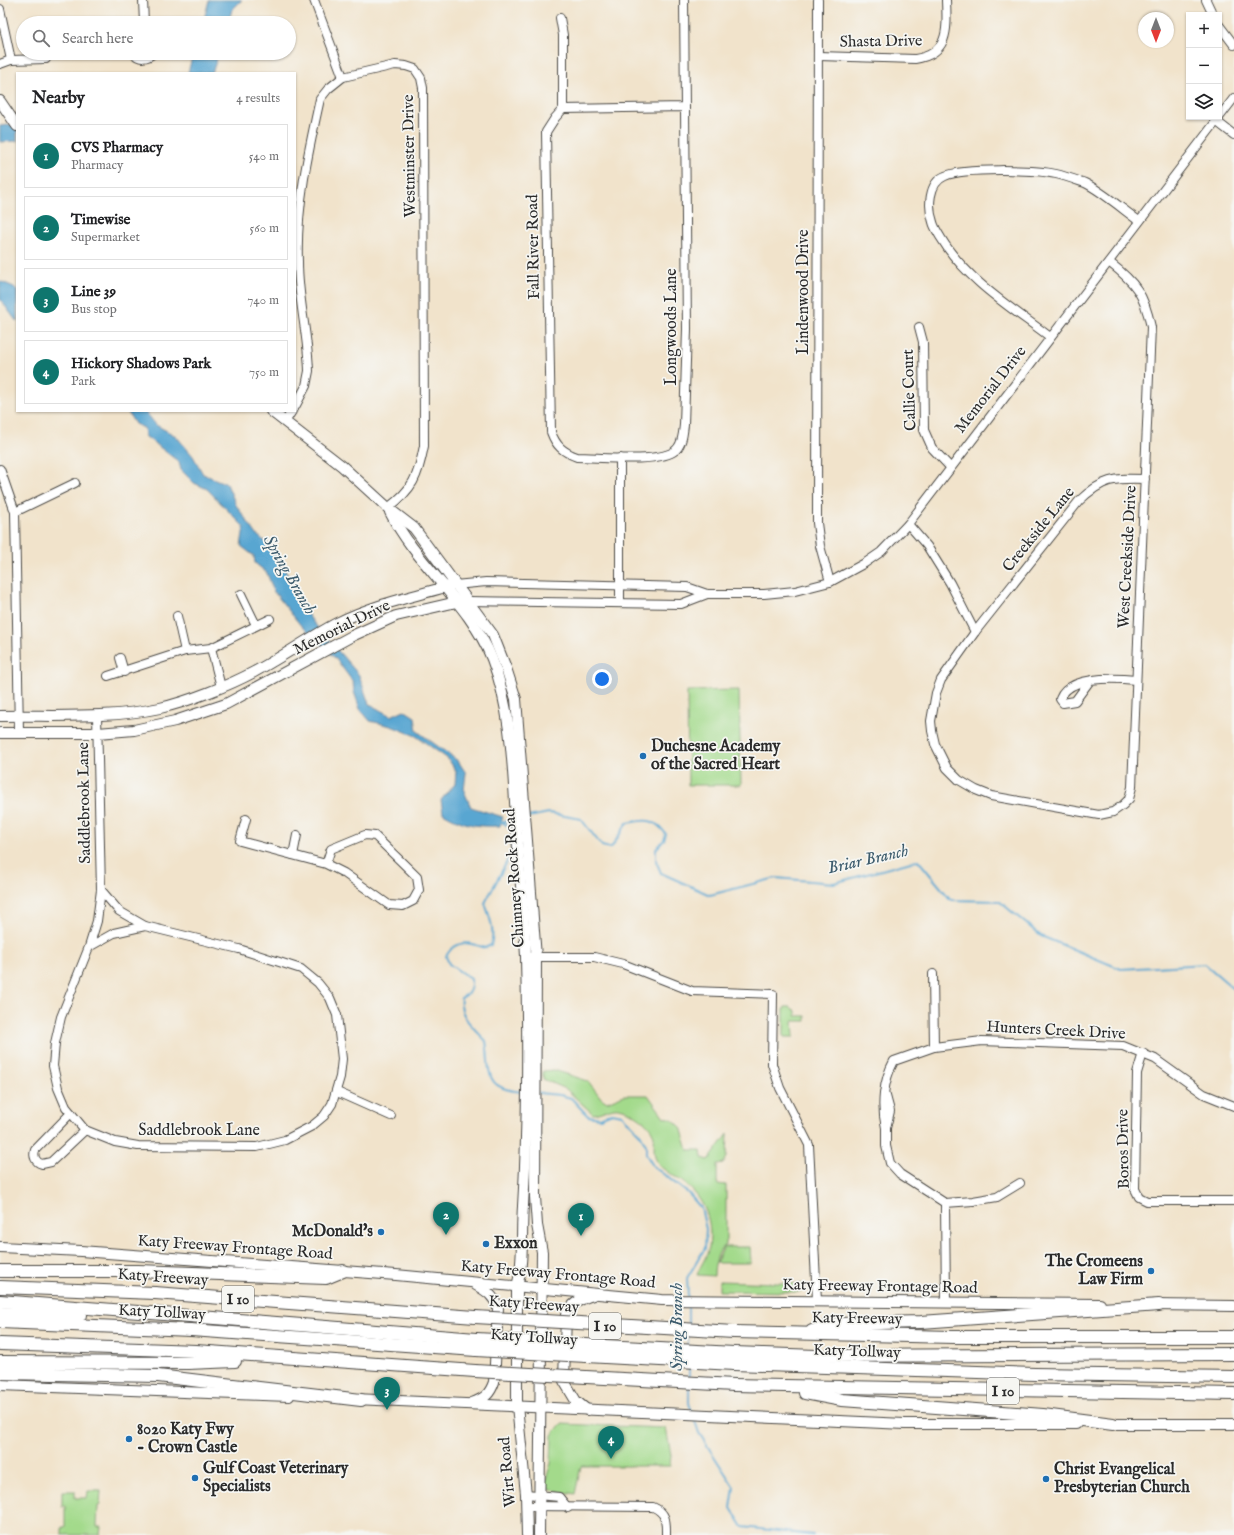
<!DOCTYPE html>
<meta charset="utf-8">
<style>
body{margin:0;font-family:"IM FELL English",serif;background:#f6f6f6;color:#202124}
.controls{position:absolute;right:12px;top:12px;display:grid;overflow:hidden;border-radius:0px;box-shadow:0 1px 3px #0004}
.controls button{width:36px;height:36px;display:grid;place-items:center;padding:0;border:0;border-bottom:1px solid #e0e0e0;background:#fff;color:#202124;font:20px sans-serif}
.compass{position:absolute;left:1138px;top:12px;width:36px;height:36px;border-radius:50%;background:#fff;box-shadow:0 1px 3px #0004;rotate:180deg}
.you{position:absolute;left:602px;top:679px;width:14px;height:14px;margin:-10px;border:3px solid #fff;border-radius:50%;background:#1a73e8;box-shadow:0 0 0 6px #1a73e833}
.badge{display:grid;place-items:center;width:26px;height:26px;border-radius:50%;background:#0f766e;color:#fff;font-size:13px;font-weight:700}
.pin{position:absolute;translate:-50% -33px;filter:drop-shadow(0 1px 2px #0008)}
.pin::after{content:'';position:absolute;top:21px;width:14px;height:12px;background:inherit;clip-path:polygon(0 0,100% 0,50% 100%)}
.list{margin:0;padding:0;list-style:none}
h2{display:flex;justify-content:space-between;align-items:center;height:52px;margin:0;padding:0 16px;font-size:17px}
h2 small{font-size:13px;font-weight:400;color:#757577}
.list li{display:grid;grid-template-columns:26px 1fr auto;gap:12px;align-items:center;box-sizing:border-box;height:64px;margin:0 8px 8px;padding:0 8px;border:1px solid #e0e0e0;border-radius:0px}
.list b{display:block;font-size:15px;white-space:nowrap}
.list p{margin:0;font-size:13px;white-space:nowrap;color:#757577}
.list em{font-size:13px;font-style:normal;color:#757577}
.icon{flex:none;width:22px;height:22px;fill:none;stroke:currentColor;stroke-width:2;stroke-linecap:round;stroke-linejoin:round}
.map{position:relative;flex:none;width:1234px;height:1535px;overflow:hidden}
.search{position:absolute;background:#fff;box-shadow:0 1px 3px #0004;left:16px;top:16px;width:280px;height:44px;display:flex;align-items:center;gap:10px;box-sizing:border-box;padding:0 14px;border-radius:22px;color:#757577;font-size:15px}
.panel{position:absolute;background:#fff;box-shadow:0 1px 3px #0004;left:16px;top:72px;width:280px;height:340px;border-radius:0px}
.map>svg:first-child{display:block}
.green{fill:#a3da8b;stroke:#67825b}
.water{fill:#58a6d1;stroke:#42687e}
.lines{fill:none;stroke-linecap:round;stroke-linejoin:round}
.stream{stroke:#58a6d1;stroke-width:2}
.minor-casing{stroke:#494743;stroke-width:10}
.major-casing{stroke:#494743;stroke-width:12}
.highway-casing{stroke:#494743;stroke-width:14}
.minor{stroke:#fff;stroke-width:8}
.major{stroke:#fff;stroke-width:10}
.highway{stroke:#fff;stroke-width:12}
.highway-bridge-casing{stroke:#494743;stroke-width:14;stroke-linecap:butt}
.highway-bridge{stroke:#fff;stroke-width:12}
.poi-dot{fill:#1f6fb2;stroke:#f6f6f2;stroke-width:1.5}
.labels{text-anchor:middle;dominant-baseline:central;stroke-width:3.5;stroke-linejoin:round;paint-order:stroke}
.shield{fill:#f6f6f2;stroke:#686867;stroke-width:1}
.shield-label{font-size:15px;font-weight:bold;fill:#2b2b2b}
.street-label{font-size:16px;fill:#2b2b2b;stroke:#f6f6f2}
.poi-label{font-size:16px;font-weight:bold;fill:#2b2b2b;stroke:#f6f6f2;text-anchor:start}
.water-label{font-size:17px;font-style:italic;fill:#3d5c6d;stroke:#f6f6f2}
</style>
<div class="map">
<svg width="1234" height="1535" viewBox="0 0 1234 1535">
<rect width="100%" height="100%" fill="#f6f6f2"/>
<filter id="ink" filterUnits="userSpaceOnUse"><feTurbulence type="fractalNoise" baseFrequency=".025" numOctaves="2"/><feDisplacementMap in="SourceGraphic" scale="8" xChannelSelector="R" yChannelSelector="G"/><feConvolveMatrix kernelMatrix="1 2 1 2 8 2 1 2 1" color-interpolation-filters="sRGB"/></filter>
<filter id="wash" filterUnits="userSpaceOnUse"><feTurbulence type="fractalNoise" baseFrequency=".012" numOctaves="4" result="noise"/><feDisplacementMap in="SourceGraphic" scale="16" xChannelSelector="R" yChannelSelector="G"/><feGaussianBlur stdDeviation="0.9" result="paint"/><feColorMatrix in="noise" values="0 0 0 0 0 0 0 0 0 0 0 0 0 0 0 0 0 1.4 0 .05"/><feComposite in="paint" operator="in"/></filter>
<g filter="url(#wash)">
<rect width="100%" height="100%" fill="#f1e3cb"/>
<!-- green -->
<g class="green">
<polygon points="739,690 741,785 688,785 687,691"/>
<polygon points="785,1007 790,1007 796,1011 796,1016 806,1016 806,1021 793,1021 794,1037 784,1037 784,1009"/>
<path d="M554,1070L588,1081L601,1098L607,1102L624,1095H648L664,1117L672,1119L681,1127L688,1150H701L702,1158L709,1160L728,1134L727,1157L724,1163L717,1164V1184L726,1185V1245C717,1250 714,1266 714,1276L697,1275C700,1266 707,1257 709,1247C713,1222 705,1199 684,1183C677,1177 663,1171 658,1163C652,1155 655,1145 654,1136C652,1123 626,1106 614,1108C607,1109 601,1113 593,1114L566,1089L543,1079V1071Z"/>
<polygon points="724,1247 750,1247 751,1263 716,1263"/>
<polygon points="719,1281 804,1284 804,1288 799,1292 719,1291"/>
<polygon points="561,1424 666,1428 671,1455 670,1466 581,1466 575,1494 546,1489 544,1485 551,1463 552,1435"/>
<polygon points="62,1491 75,1491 75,1498 87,1498 88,1491 101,1491 100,1505 98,1506 97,1527 101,1527 100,1535 62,1535 62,1527 65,1527 65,1506 62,1506"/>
</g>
<!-- water -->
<g class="water">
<polygon points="209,0 242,0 232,10 228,23 203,23"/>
<polygon points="193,53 219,53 212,73 188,73"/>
<polygon points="17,124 17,141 0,142 0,126"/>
<polygon points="0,281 14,287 17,290 17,322 0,299"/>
<path d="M127,411H145L156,425L176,436L193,456L203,474L227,484L236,505L257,535L273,548L288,576L297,599L313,622L359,675L369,704L391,716L404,710L415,717L417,731L458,761L466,773L464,791L471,807L503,817L500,826C477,827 463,825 443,813L441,800L455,784L456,771L448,759L416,736L391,726L370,721L360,709L354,692L353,682L336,659L302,627L274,592L267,573L255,563L254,556L241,546L244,527L207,489L194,483L181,470L179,462L145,436L144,428L135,424Z"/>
</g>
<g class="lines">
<!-- stream -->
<g class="stream">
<path d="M528,817L549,813L581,819L602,846L611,848L627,823C646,820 653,817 666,834L664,840L656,849V861L661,873L710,895L776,878L834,883L918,860L951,900L999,901L1041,936L1121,969L1205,964L1234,989"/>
<polyline points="500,821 513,829"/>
<polyline points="504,822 514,820"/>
<path d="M513,838L512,852L485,903C490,918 495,930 491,945L485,948C469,942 456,939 446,956L449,964L471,979C472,989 469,994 461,998C458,1016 475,1029 486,1041C491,1072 482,1089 523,1092"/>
<polyline points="539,1093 560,1095 571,1098 588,1116 600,1118 612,1113 622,1115 640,1134 646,1145 646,1154 653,1166 689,1194 701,1208 706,1229 705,1248 687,1278 688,1296"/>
<polyline points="688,1302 688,1326"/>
<polyline points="688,1334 688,1346"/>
<polyline points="689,1366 689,1378"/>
<polyline points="689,1386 689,1403 692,1412"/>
<polyline points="694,1418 699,1433 734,1487 731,1508 743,1527 813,1535"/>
</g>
</g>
</g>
<g filter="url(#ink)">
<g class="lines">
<!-- minor casing -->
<g class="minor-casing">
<g id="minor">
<polyline points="143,0 144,23"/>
<polyline points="314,0 343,77"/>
<path d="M684,0L687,329L684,425C683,434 682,447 673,452C654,463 600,457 577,457C563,452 556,446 551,432L546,132L555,118L563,109L685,107"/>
<polyline points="818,0 817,523 820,546 830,582"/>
<polyline points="1206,0 1213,15"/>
<polyline points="0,9 11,60"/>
<polyline points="560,18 563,35 563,109"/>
<polyline points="1219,25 1234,45"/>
<path d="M133,53C139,60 147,59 154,53"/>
<path d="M819,56L915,59C950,54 947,28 946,0"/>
<polyline points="0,64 11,60 46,59"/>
<polyline points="1216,121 1234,135"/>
<path d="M1109,262C1136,283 1144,294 1151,327L1132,787L1129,799L1123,805L1113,812L1099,815L991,796L976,790L959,780L947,768L935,744L932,731L931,721L936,693L941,680L975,632L1079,501C1103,478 1114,478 1145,479"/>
<polyline points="919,327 923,342 924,430 932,448 950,467"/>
<path d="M1050,337C1012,308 966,280 941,238C938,233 934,227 933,222C928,208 928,183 945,176C963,168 1035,169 1056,174C1065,176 1076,180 1085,183C1100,190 1125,211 1139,221"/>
<path d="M295,407L306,386L309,371C308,335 298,299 298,262C296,207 308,153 320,99L328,89L343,77L395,65L406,66L415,69L421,78L423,88L424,446C418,477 413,489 388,508"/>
<polyline points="285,422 292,411"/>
<polyline points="620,458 620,603"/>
<polyline points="0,469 15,512 19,732"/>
<polyline points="15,512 75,483"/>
<polyline points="908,524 927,546 950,583 975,632"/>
<polyline points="455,585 486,582 687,587 707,594 764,594 795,591 830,582 865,563 881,552 908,524 1234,98"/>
<polyline points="241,594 256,625"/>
<polyline points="467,601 681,604 707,594"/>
<polyline points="177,616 185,651"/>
<polyline points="211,648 221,687"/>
<polyline points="120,658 124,672"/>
<polyline points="108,676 185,651 211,648 270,619"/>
<path d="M1089,682L1075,701L1063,703L1060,699C1069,675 1115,678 1136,680"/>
<polyline points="246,819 240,841 326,864 344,873 389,905 403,906 413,901 419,890 417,877 375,836 365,835 331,849 326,864"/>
<polyline points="293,855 297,835"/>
<polyline points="101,890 119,911 145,926"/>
<polyline points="89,947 114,933 145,926 239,949 301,969 318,983 330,998 337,1015 342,1059 340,1077 332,1104 324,1116 312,1126 285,1140 257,1147 138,1146 115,1142 85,1130 66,1107 58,1088 53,1066 55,1043 61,1017 89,947 97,921 101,890 97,715"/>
<polyline points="530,957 594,957 623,964 692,991 773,994 772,1064 780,1088 809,1145 817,1300"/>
<polyline points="933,974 934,1047"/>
<polyline points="1143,1053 1137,1073 1135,1189 1139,1197 1147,1201 1234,1201"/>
<polyline points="337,1092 391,1116"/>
<polyline points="886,1096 890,1111 886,1128 886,1146 890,1163 900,1174 945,1203"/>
<path d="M71,1113L35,1150C33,1156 35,1162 42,1164L51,1162L85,1130"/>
<path d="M886,1128C881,1106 883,1081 894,1061L934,1047L982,1041L1123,1046L1155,1059L1204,1094L1234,1106"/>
<polyline points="945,1203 946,1302"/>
<polyline points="945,1203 973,1201 997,1197 1020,1183"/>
<polyline points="526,1494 559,1497 568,1508"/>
<path d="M526,1506L653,1507C667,1513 666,1522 666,1535"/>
</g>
</g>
<!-- major casing -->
<g class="major-casing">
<g id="major">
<polyline points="0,101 17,126"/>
<polyline points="271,411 342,466 388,508 414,528 493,635 506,668 516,699 536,957 535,1197 537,1225 542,1252 539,1535"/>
<path d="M390,512C417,566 470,603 492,659C513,713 513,777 517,835C520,876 524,917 526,957C528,1040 528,1124 523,1206C521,1233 524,1261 517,1287V1406L526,1494L527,1535"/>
<path d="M0,716C53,715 108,719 160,708C187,702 230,685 254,672C282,657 309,638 337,623C373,605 411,597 449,586"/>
<polyline points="0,733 98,733 134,730 175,721 226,704 352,636 396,616 461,601"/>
<polyline points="0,1247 81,1251 396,1275 662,1300 1100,1304"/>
<polyline points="1152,1305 1234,1306"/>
<polyline points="0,1385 289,1396"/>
<polyline points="355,1399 905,1424 1076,1424"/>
<path d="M472,1403C485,1398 490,1394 494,1382L498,1308C494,1296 487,1291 476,1285"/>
<path d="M587,1410L576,1401L564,1381L566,1315C572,1303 580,1299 593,1295"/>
<polyline points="1106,1424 1234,1424"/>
</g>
</g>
<!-- highway casing -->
<g class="highway-casing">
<g id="highway">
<polyline points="0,1271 138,1271 326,1278 343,1271"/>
<polyline points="0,1287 155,1293 475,1317"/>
<polyline points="0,1301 476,1339"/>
<polyline points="0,1313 80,1315"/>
<polyline points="0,1322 191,1330 476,1350"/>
<polyline points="812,1331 837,1324 921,1322 1159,1305"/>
<polyline points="734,1332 953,1337 1234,1337"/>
<polyline points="0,1344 196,1351 475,1371"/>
<polyline points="734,1353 816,1356 1234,1354"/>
<polyline points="0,1362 188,1363 235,1361"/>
<polyline points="734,1364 1035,1374 1234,1377"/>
<polyline points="0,1373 158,1376 361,1400"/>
<polyline points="734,1385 1234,1394"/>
<polyline points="805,1393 842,1400 1043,1415 1113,1424"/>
</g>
</g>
<!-- minor -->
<use href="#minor" class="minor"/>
<!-- major -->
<use href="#major" class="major"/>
<!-- highway -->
<use href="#highway" class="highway"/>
<!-- highway-bridge casing -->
<g class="highway-bridge-casing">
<g id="highway-bridge">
<polyline points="475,1317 734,1332"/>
<polyline points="476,1339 734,1353"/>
<polyline points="476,1350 734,1364"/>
<polyline points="475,1371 734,1385"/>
</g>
</g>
<!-- highway-bridge -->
<use href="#highway-bridge" class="highway-bridge"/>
</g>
</g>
<!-- markers -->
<g class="poi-dot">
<circle cx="643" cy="756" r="4"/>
<circle cx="381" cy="1232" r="4"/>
<circle cx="486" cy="1244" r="4"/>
<circle cx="1151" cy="1271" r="4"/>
<circle cx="129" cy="1439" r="4"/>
<circle cx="195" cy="1478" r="4"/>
<circle cx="1046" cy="1479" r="4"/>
</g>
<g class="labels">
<!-- shield labels -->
<g class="shield">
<rect x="222" y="1286" width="32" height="26" rx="3"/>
<rect x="589" y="1313" width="32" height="26" rx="3"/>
<rect x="987" y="1378" width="32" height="26" rx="3"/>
</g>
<g class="shield-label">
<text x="238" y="1299">I 10</text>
<text x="605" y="1326">I 10</text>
<text x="1003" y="1391">I 10</text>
</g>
<!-- street labels -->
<g class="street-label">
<text transform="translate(881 42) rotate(-1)">Shasta Drive</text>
<text transform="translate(410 156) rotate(-91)">Westminster Drive</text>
<text transform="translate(534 247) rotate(-91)">Fall River Road</text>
<text transform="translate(804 292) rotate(-90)">Lindenwood Drive</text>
<text transform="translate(672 327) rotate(-90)">Longwoods Lane</text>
<text transform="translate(910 390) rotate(-92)">Callie Court</text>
<text transform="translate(991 390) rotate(-52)">Memorial Drive</text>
<text transform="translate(1039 530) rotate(-51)">Creekside Lane</text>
<text transform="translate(1128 557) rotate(-87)">West Creekside Drive</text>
<text transform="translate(342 628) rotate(-26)">Memorial Drive</text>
<text transform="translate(85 803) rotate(-91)">Saddlebrook Lane</text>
<text transform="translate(515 878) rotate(-94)">Chimney Rock Road</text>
<text transform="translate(1056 1031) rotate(3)">Hunters Creek Drive</text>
<text x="199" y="1131">Saddlebrook Lane</text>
<text transform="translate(1124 1149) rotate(-91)">Boros Drive</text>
<text transform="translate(235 1248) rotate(4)">Katy Freeway Frontage Road</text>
<text transform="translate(558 1275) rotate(5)">Katy Freeway Frontage Road</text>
<text transform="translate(163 1278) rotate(4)">Katy Freeway</text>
<text transform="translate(880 1287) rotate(1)">Katy Freeway Frontage Road</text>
<text transform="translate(534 1305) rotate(4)">Katy Freeway</text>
<text transform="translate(162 1313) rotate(3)">Katy Tollway</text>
<text transform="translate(857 1319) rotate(1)">Katy Freeway</text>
<text transform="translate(534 1338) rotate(4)">Katy Tollway</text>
<text transform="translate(857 1352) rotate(2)">Katy Tollway</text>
<text transform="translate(508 1472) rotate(-95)">Wirt Road</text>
</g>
<!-- poi labels -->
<g class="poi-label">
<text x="651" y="747">Duchesne Academy<tspan x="651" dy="18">of the Sacred Heart</tspan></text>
<text x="373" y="1232" text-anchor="end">McDonald's</text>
<text x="494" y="1244">Exxon</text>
<text x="1143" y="1262" text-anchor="end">The Cromeens<tspan x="1143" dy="18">Law Firm</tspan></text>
<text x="137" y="1430">8020 Katy Fwy<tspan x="137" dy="18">- Crown Castle</tspan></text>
<text x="203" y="1469">Gulf Coast Veterinary<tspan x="203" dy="18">Specialists</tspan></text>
<text x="1054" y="1470">Christ Evangelical<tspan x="1054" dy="18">Presbyterian Church</tspan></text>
</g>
<!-- water labels -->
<g class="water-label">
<text transform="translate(289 575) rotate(60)">Spring Branch</text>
<text transform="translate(868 860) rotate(-13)">Briar Branch</text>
<text transform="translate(677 1327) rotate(-90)">Spring Branch</text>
</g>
</g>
</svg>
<div class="controls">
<button>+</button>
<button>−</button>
<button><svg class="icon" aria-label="layers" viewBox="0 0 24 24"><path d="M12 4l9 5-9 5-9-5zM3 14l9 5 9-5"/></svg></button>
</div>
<svg class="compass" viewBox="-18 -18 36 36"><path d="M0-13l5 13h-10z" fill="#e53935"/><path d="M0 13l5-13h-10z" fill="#757577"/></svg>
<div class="you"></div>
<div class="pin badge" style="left:581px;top:1236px">1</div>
<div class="pin badge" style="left:446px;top:1235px">2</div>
<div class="pin badge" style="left:387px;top:1410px">3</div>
<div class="pin badge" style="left:611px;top:1459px">4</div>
<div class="search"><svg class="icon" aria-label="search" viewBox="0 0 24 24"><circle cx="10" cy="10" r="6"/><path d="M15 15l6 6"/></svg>Search here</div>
<section class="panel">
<h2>Nearby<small>4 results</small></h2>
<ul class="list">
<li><span class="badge">1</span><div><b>CVS Pharmacy</b><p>Pharmacy</p></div><em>540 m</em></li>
<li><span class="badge">2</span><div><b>Timewise</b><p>Supermarket</p></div><em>560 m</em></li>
<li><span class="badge">3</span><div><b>Line 39</b><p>Bus stop</p></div><em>740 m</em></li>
<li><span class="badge">4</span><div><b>Hickory Shadows Park</b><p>Park</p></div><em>750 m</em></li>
</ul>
</section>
</div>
